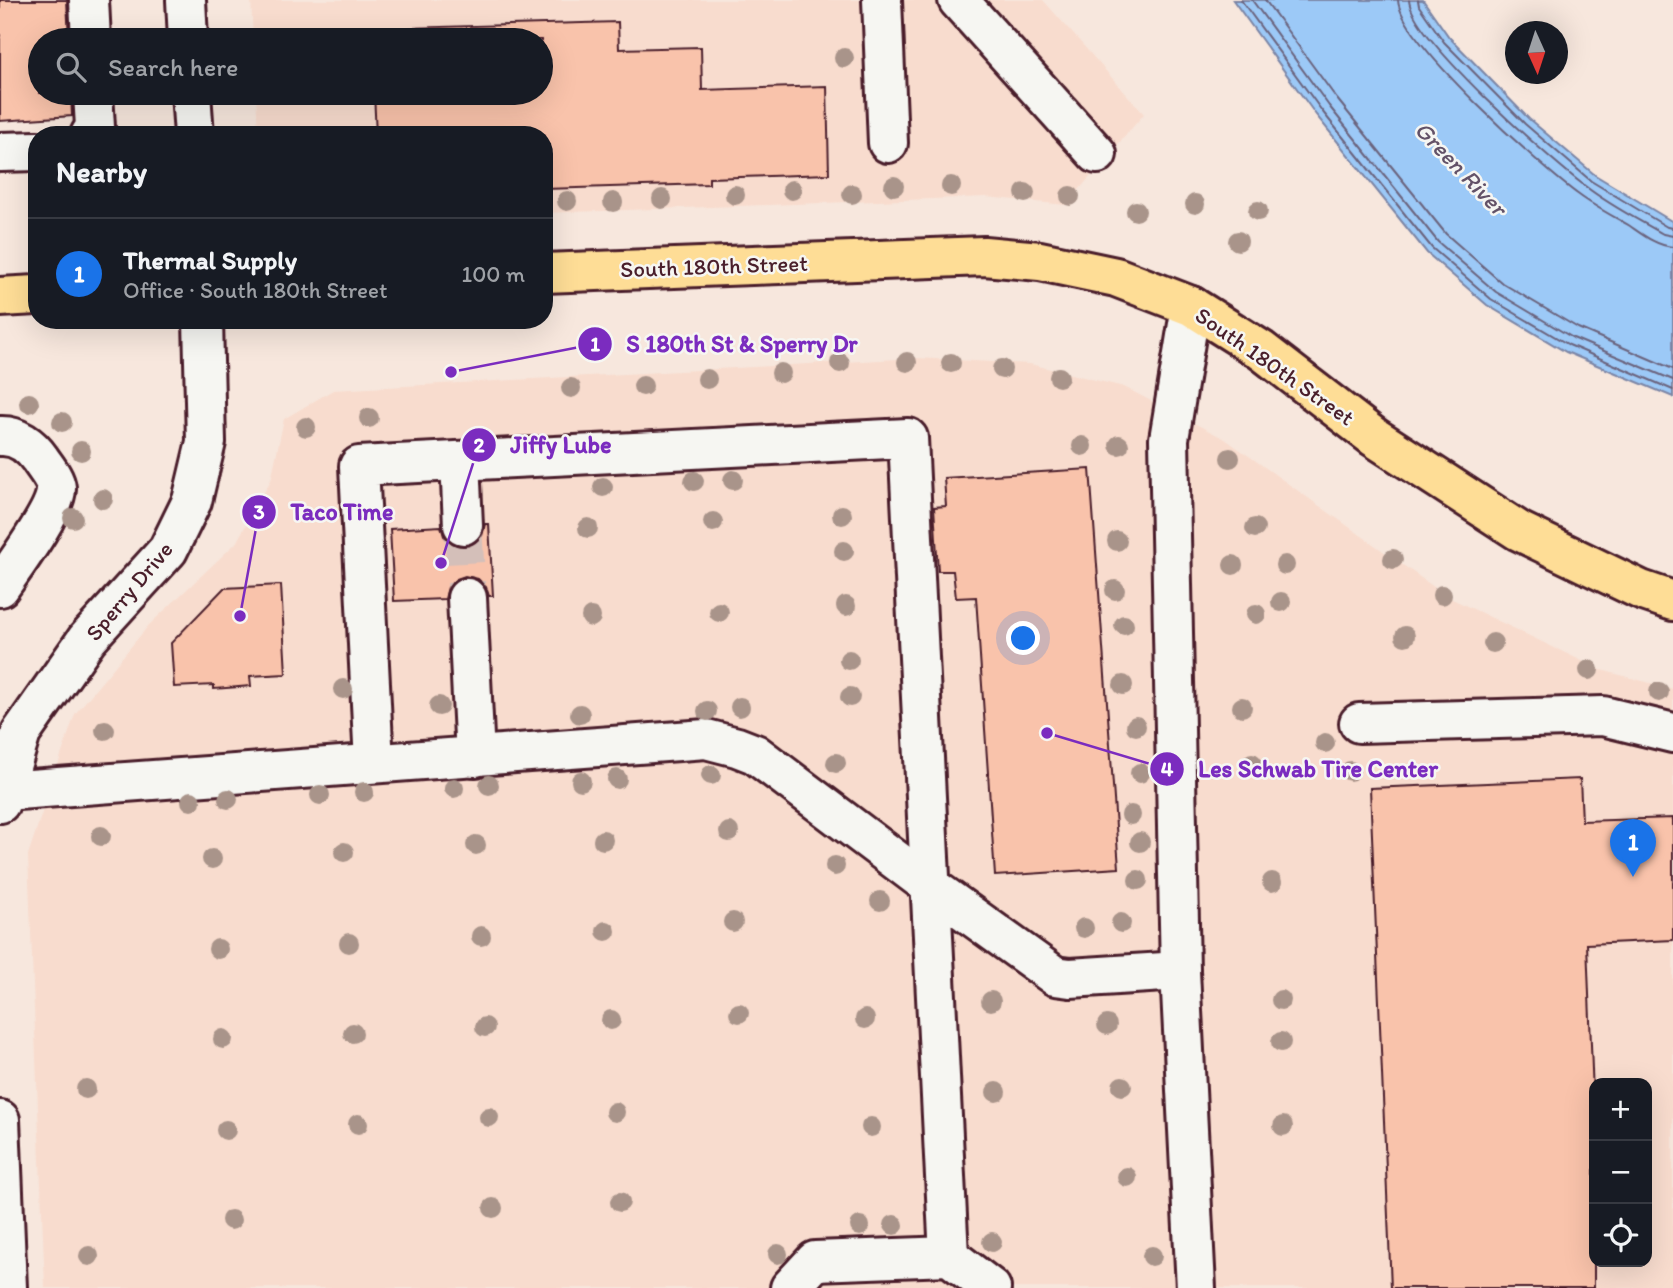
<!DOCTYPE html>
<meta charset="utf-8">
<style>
body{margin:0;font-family:Itim,sans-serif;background:#20242c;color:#f1f3f6}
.controls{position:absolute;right:21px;bottom:21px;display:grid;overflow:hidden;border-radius:14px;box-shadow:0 7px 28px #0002}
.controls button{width:63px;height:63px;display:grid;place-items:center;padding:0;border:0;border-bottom:2px solid #363941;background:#171b24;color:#f1f3f6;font:35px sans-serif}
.compass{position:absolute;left:1505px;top:21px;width:63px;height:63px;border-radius:50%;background:#171b24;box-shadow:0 7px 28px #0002;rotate:177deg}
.you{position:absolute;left:1024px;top:639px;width:24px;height:24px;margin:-18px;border:5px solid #fff;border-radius:50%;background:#1a73e8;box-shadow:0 0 0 10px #1a73e833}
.badge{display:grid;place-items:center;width:46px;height:46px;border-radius:50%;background:#1a73e8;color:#fff;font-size:23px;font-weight:700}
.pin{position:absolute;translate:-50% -58px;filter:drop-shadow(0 2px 4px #0008)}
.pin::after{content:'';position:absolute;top:37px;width:24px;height:21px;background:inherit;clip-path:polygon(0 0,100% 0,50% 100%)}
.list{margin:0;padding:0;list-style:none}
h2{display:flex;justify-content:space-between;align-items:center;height:91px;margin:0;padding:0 28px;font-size:30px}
h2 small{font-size:23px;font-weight:400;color:#9ea1a6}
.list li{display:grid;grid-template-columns:46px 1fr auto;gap:21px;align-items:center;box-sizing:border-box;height:112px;padding:0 28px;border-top:2px solid #363941}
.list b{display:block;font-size:26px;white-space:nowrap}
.list p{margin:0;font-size:23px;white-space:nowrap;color:#9ea1a6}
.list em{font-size:23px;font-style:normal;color:#9ea1a6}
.icon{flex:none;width:38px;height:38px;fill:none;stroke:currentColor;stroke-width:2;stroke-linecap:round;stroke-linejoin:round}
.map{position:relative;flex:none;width:1673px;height:1288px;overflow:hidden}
.search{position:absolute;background:#171b24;box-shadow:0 7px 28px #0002;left:28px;top:28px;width:525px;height:77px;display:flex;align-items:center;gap:18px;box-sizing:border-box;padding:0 24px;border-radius:38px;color:#9ea1a6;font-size:26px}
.panel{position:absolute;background:#171b24;box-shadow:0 7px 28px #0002;left:28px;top:126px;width:525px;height:203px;border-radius:28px}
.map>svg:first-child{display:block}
.built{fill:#f8dcce;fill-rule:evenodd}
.water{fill:#9cc9f7;stroke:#7b85a5;stroke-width:2}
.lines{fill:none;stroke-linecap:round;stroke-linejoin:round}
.shore{stroke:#6b637d;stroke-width:2}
.building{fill:#f9c3ab;stroke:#4a1f2b;stroke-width:2}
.minor-tunnel{stroke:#d4bfb9;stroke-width:38;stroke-dasharray:38 19;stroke-linecap:butt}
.minor-casing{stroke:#4a1f2b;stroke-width:44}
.major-casing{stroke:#4a1f2b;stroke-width:44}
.minor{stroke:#f6f6f2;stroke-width:38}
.major{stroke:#fedd96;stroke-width:38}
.tree{fill:#a9948a}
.labels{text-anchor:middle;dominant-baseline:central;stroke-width:5;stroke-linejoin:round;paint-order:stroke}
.street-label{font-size:23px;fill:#4a1f2b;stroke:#f6f6f2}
.water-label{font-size:24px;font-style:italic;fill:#635268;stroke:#f6f6f2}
.leader{fill:none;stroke:#7b2cbf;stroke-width:2.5}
.callout-dot{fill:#7b2cbf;stroke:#f6f6f2;stroke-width:2.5}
.mark-label{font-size:21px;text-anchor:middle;font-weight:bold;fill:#fff}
.callout-label{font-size:24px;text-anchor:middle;font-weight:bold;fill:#7b2cbf;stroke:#f6f6f2;stroke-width:5;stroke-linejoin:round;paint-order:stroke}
</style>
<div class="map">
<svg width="1673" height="1288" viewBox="0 0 1673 1288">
<rect width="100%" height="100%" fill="#f7e7dd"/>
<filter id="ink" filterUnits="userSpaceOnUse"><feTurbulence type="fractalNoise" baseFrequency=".0143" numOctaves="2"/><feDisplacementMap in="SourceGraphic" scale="14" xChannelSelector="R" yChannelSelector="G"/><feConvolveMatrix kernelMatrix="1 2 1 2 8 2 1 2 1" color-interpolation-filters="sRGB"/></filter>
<g filter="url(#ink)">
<!-- built -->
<g class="built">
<polygon points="251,0 1043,0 1144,114 1066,205 986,197 544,213 544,135 258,135 256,93 541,93 541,40 253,40"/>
<path d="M916,358L1030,364L1124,387L1225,439L1448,597L1601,670L1673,689V1288H45L28,855L75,714L149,625L236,543L271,480L284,419L333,390ZM1594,1083H1647V1262H1594Z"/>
</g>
<!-- water -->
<polygon class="water" points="1233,0 1423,0 1449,37 1529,119 1595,175 1673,222 1673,397 1566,352 1487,305 1427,253 1316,115"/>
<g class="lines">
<!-- shore -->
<g class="shore">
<polyline points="1241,0 1322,111 1432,248 1491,299 1569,345 1673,390"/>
<polyline points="1252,0 1329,106 1438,242 1496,292 1573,338 1673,380"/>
<polyline points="1265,0 1337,99 1446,234 1502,283 1578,328 1673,369"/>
<path d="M1398,0C1400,41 1542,168 1579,195C1595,207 1613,216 1630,226C1643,235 1657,246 1673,247"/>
<path d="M1409,0C1411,37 1551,161 1585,186C1609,205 1637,219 1663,234L1673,236"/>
<polyline points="1418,0 1419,6 1444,42 1525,124 1591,181 1667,227 1673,228"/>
</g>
</g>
<!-- building -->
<g class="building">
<polygon points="0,0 67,0 69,40 40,40 40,93 71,93 72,116 0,121"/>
<polygon points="618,22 619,49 701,47 702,90 827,86 829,174 709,178 709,184 544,189 544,135 376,135 374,93 541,93 541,40 373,40 373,29"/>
<polygon points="1090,469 1119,868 995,876 976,597 956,598 953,571 938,571 934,507 946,506 944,478"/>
<polygon points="485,524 489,524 493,596 489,596 486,587 478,579 465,576 456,579 448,587 445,599 394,601 390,529 441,526 444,536 452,544 465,547 474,544 482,536"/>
<polygon points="281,585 286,674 250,676 251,686 214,689 214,685 174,687 171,643 224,588"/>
<polygon points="1580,779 1582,821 1673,818 1673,940 1587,944 1594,1120 1594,1288 1391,1288 1370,788"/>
</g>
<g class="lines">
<!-- minor-tunnel -->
<polyline class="minor-tunnel" points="463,525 467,598"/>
<!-- minor casing -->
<g class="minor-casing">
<g id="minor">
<polyline points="89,0 91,40"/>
<polyline points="186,0 188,40"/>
<polyline points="882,0 888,143"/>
<polyline points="958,0 1097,154"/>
<polyline points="191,93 194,135"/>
<polyline points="90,135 95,127 93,93"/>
<polyline points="0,152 37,151"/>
<polyline points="1191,306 1169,439 1180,971 1196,1288"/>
<path d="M0,436C17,435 31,446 40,459C45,467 55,478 56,488C57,509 13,568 0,587"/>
<polyline points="460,461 463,525"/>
<polyline points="467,598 475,757"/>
<polyline points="1359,723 1603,716 1673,733"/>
<polyline points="374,763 359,466 908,438 949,1256"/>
<polyline points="4,791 706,739 737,747 755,754 930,886 1055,976 1070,978 1180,971"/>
<polyline points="0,803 21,733 87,639 168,550 192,501 206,442 203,320"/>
<polyline points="0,1120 7,1288"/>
<polyline points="790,1288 815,1261 949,1256 991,1288"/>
</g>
</g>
<!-- major casing -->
<g class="major-casing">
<g id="major">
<polyline points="544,273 984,256 1040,261 1116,277 1191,306 1261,350 1374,437 1519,531 1641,590 1673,601"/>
<polyline points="0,297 37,295"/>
</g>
</g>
<!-- minor -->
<use href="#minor" class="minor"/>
<!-- major -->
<use href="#major" class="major"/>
</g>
<!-- trees -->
<g class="tree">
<circle cx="844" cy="58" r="10"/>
<circle cx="894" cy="186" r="10"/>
<circle cx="951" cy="186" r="10"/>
<circle cx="792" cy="190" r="10"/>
<circle cx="1025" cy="193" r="10"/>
<circle cx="852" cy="194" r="10"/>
<circle cx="735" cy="195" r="10"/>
<circle cx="1070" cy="196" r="10"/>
<circle cx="662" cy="199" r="10"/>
<circle cx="567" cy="201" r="10"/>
<circle cx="613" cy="202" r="10"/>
<circle cx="1195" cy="204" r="10"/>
<circle cx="1136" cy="211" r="10"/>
<circle cx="1258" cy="211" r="10"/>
<circle cx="1238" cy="241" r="10"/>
<circle cx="907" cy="362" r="10"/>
<circle cx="840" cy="363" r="10"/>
<circle cx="951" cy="363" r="10"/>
<circle cx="1002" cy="369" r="10"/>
<circle cx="781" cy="373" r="10"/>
<circle cx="1059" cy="377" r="10"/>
<circle cx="707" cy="379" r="10"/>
<circle cx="643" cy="386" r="10"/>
<circle cx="571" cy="388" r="10"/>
<circle cx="29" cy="403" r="10"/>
<circle cx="369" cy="418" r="10"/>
<circle cx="62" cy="422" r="10"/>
<circle cx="306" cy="427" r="10"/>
<circle cx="1119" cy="445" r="10"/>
<circle cx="1082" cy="446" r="10"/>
<circle cx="81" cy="451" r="10"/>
<circle cx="1230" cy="458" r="10"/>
<circle cx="733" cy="480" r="10"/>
<circle cx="694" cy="481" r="10"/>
<circle cx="603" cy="487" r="10"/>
<circle cx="103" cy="499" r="10"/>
<circle cx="842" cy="515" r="10"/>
<circle cx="73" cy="518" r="10"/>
<circle cx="713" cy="522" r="10"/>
<circle cx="588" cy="528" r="10"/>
<circle cx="1255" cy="528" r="10"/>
<circle cx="1117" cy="541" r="10"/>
<circle cx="844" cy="551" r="10"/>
<circle cx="1393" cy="559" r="10"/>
<circle cx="1233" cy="565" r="10"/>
<circle cx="1285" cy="565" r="10"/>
<circle cx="1115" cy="590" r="10"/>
<circle cx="1442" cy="595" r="10"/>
<circle cx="1281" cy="602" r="10"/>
<circle cx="846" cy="606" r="10"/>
<circle cx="719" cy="612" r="10"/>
<circle cx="1256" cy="614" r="10"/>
<circle cx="591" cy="617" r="10"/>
<circle cx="1124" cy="625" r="10"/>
<circle cx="1405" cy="636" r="10"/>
<circle cx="1493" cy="643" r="10"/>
<circle cx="849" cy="660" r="10"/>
<circle cx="1589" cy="670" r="10"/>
<circle cx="1123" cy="685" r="10"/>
<circle cx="343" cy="689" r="10"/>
<circle cx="1659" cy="692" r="10"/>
<circle cx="850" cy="697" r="10"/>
<circle cx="439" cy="706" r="10"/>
<circle cx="740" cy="707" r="10"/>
<circle cx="1242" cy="707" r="10"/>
<circle cx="707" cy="711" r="10"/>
<circle cx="580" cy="714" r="10"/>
<circle cx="1136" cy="726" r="10"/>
<circle cx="105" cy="730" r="10"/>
<circle cx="1325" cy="743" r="10"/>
<circle cx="836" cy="763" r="10"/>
<circle cx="1252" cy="763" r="10"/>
<circle cx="1350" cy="771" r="10"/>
<circle cx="1140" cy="773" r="10"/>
<circle cx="711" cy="775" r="10"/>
<circle cx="617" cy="779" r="10"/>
<circle cx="581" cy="781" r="10"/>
<circle cx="489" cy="785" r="10"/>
<circle cx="454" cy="788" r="10"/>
<circle cx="364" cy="792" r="10"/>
<circle cx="320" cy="795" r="10"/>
<circle cx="228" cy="799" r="10"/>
<circle cx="191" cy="801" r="10"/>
<circle cx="1131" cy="815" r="10"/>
<circle cx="729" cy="832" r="10"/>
<circle cx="101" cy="836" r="10"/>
<circle cx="603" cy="840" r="10"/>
<circle cx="1140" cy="842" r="10"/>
<circle cx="476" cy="845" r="10"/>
<circle cx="344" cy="852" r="10"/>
<circle cx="212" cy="859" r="10"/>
<circle cx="835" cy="866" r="10"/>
<circle cx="1138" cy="880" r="10"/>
<circle cx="1272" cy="882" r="10"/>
<circle cx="880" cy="901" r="10"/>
<circle cx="733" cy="922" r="10"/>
<circle cx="1121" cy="923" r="10"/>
<circle cx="1084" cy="928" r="10"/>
<circle cx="606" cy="931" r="10"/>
<circle cx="481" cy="936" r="10"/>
<circle cx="349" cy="943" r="10"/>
<circle cx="218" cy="949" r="10"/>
<circle cx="1281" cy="1000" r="10"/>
<circle cx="991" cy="1001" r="10"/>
<circle cx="739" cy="1013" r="10"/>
<circle cx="865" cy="1019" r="10"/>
<circle cx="611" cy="1020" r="10"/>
<circle cx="1107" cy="1025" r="10"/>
<circle cx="485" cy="1027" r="10"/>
<circle cx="353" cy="1033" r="10"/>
<circle cx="223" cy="1039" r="10"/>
<circle cx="1281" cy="1042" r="10"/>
<circle cx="1122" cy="1086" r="10"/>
<circle cx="86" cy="1089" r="10"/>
<circle cx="996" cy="1092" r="10"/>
<circle cx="615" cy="1112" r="10"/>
<circle cx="489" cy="1117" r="10"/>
<circle cx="358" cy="1124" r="10"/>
<circle cx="1283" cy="1126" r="10"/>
<circle cx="871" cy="1127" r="10"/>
<circle cx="226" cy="1130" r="10"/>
<circle cx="1127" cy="1177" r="10"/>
<circle cx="620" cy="1202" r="10"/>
<circle cx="493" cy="1208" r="10"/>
<circle cx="231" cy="1220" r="10"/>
<circle cx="894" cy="1225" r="10"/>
<circle cx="860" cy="1226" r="10"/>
<circle cx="992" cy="1242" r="10"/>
<circle cx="778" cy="1254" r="10"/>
<circle cx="89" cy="1256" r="10"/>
<circle cx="1152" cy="1256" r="10"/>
</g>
</g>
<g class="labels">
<!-- street labels -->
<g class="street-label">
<text transform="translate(714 266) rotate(-2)">South 180th Street</text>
<text transform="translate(1275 366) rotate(35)">South 180th Street</text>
<text transform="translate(129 591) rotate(-50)">Sperry Drive</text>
</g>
<!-- water labels -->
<g class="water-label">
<text transform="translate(1461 168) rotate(46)">Green River</text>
</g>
</g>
<!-- callouts -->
<path class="leader" d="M451 372L595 344M441 563L479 445M240 616L259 512M1047 733L1167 769"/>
<g class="callout-dot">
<circle cx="451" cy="372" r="7"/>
<circle cx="441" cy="563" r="7"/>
<circle cx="240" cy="616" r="7"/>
<circle cx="1047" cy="733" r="7"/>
<circle cx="595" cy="344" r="18"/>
<circle cx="479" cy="445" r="18"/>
<circle cx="259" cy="512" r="18"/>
<circle cx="1167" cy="769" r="18"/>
</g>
<g class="mark-label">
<text x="595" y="351">1</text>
<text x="479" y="452">2</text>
<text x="259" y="519">3</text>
<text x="1167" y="776">4</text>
</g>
<g class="callout-label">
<text x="742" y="352">S 180th St &amp; Sperry Dr</text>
<text x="561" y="453">Jiffy Lube</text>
<text x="342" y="520">Taco Time</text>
<text x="1318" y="777">Les Schwab Tire Center</text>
</g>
</svg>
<div class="controls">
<button>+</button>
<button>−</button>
<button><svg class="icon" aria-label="locate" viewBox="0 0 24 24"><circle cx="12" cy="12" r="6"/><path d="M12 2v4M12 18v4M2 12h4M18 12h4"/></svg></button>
</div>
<svg class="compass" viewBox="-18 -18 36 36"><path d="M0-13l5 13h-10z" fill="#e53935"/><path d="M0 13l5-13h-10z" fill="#9ea1a6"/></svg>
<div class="you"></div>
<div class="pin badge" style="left:1633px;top:877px">1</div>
<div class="search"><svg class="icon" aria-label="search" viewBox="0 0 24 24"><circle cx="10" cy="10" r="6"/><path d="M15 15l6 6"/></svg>Search here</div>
<section class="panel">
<h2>Nearby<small></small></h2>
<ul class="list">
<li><span class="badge">1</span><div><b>Thermal Supply</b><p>Office · South 180th Street</p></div><em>100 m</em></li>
</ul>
</section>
</div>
